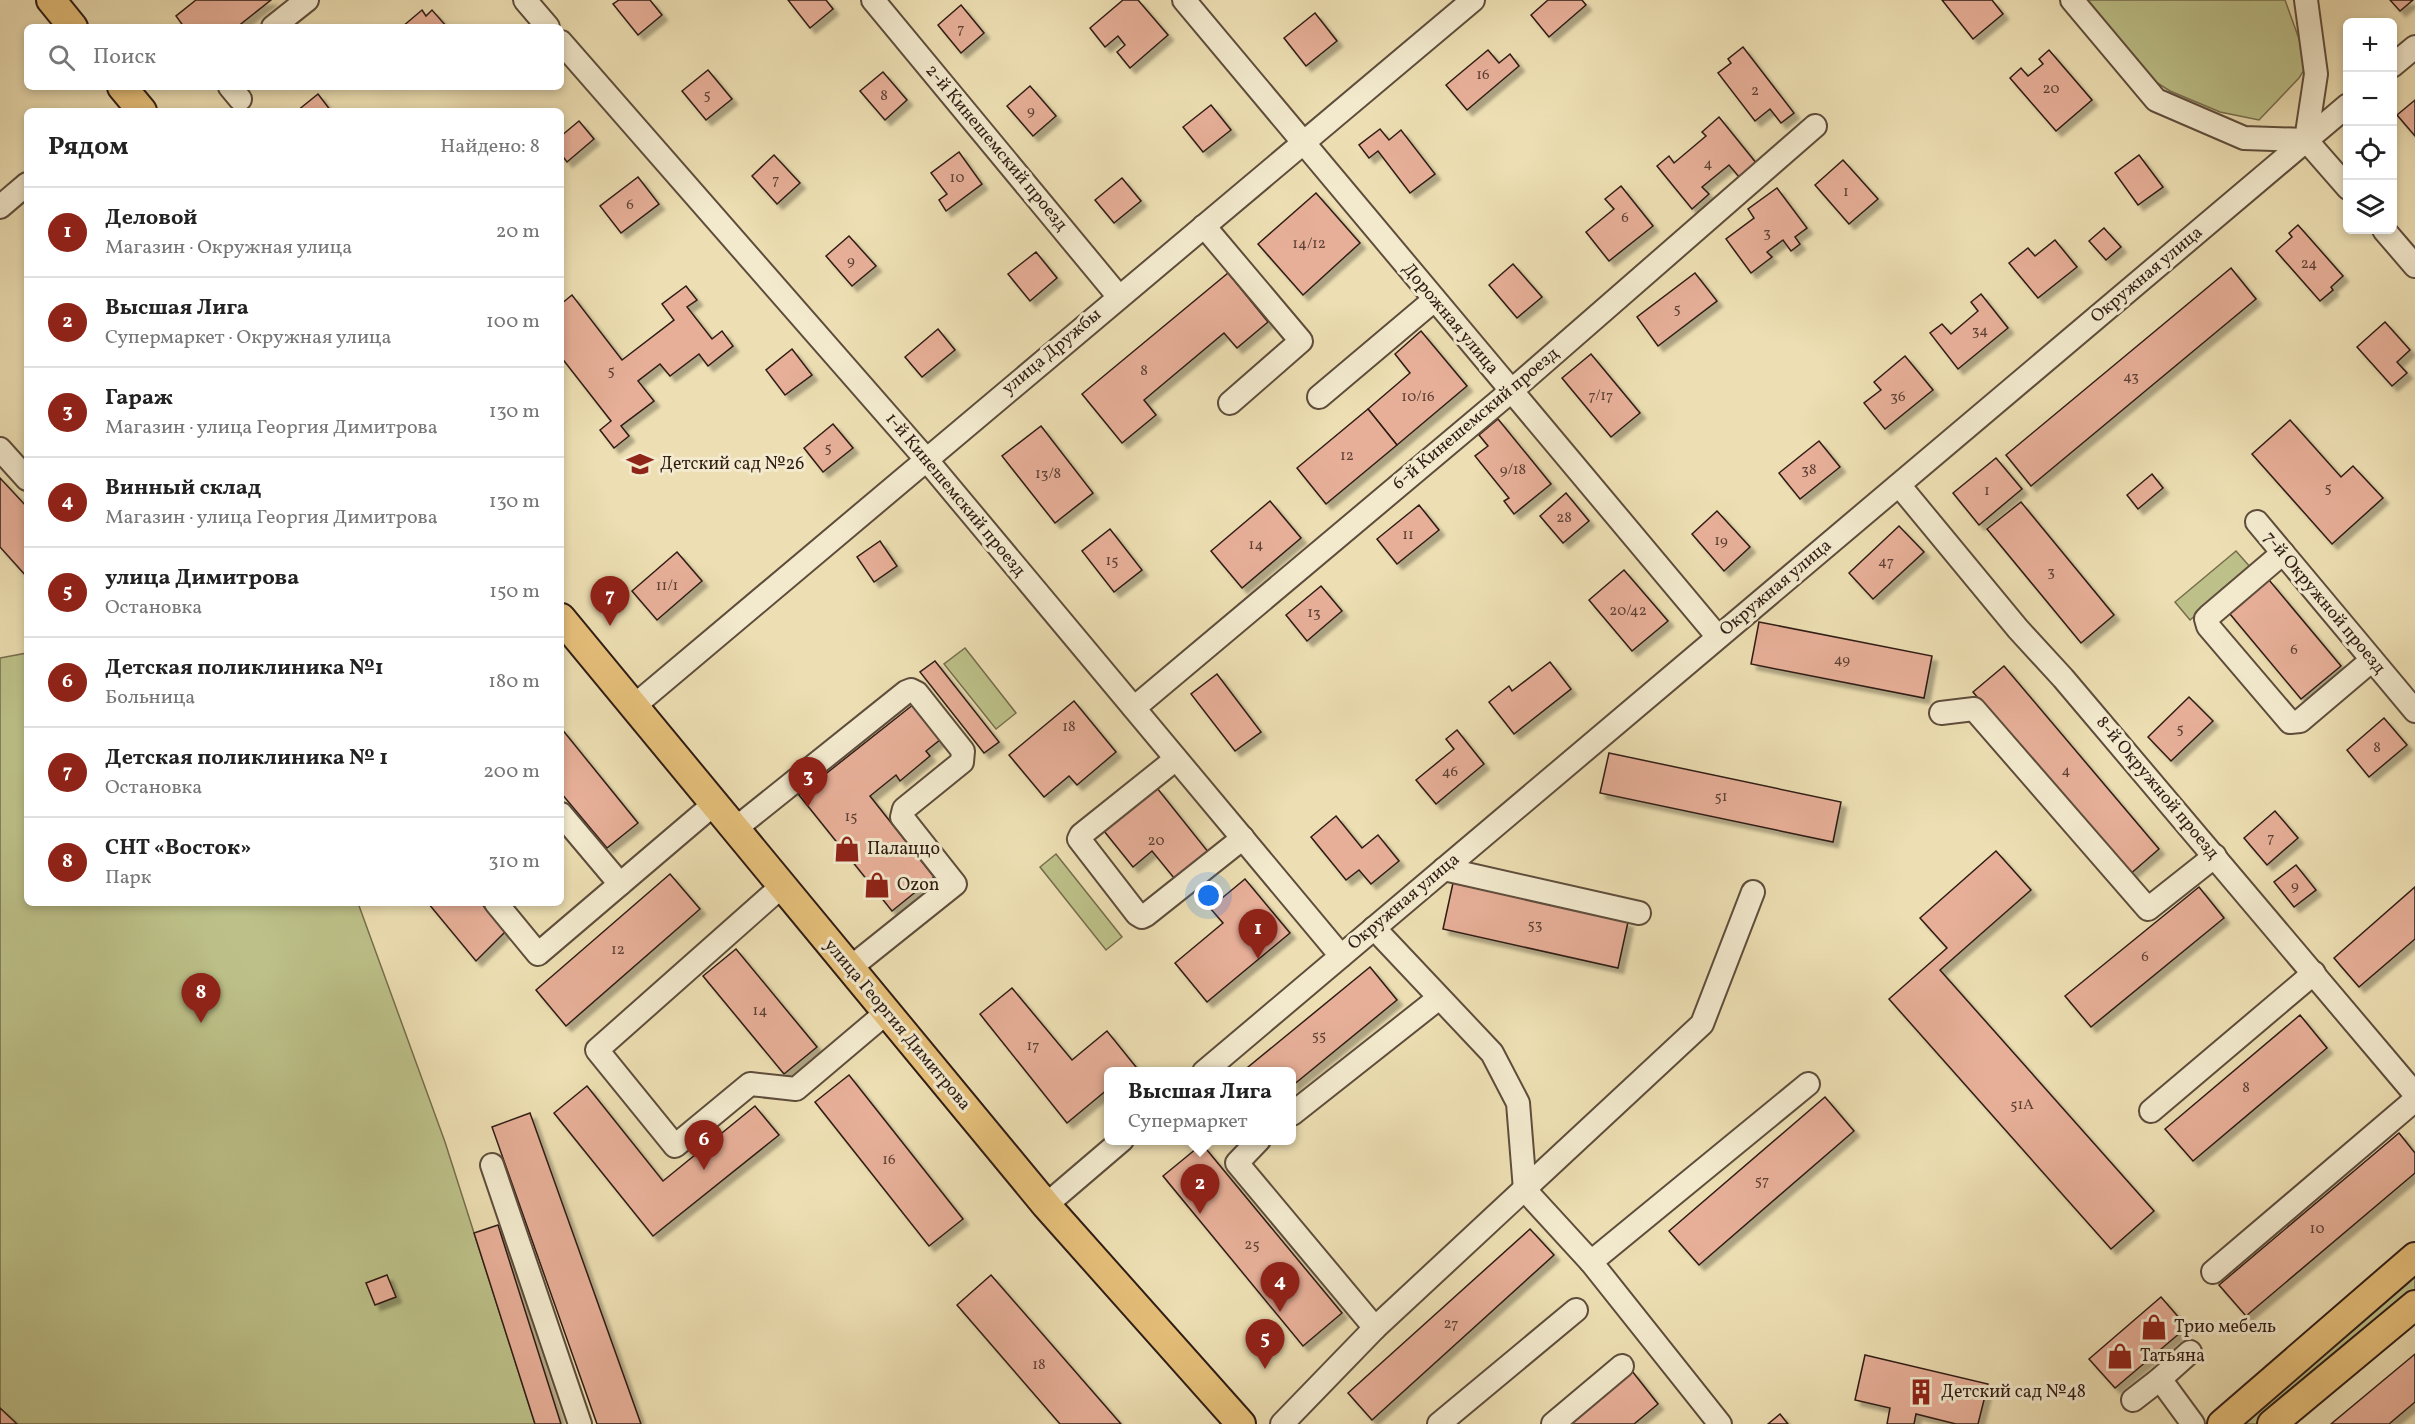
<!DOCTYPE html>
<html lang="ru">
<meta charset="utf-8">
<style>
body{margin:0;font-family:Vollkorn,serif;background:#f2f2f2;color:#222}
.controls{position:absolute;right:18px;top:18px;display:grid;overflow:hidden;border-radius:9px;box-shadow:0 3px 9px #0003}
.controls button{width:54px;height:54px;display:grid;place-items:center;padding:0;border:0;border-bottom:2px solid #e0e0e0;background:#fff;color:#222;font:30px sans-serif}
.you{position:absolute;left:1209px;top:896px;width:21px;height:21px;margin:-15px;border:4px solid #fff;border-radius:50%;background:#1a73e8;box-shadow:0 0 0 9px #1a73e833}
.badge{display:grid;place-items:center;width:39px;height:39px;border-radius:50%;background:#8f2418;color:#fff;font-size:20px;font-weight:700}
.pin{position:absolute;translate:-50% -50px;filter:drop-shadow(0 2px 3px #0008)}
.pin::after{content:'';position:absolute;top:32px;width:21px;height:18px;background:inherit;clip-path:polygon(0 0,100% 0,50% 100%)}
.popup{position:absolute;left:1104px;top:1067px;width:192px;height:78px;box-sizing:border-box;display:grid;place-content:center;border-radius:9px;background:#fff;filter:drop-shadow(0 2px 4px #0005);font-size:20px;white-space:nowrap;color:#767676}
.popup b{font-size:22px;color:#222}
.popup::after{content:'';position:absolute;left:50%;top:100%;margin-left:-12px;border:12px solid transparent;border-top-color:#fff}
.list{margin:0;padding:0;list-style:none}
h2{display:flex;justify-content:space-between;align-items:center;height:78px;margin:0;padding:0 24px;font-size:26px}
h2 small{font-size:20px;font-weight:400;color:#767676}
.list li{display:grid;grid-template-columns:39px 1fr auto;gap:18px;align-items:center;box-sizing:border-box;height:90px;padding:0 24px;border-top:2px solid #e0e0e0}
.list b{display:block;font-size:22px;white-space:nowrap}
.list p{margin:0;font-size:20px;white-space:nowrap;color:#767676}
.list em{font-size:20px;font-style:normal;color:#767676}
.icon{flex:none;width:33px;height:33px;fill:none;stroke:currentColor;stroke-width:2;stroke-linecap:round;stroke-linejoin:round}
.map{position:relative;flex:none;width:2415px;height:1424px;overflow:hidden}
.search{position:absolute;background:#fff;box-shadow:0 3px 9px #0003;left:24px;top:24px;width:540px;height:66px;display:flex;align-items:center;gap:15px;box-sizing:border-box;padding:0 21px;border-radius:9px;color:#767676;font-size:22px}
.panel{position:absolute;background:#fff;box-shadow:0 3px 9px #0003;left:24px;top:108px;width:540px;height:798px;border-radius:9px}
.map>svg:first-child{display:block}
.green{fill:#bdc189;stroke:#766e4e;stroke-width:1.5}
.building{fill:#e7af98;stroke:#2f1c14;stroke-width:1.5;filter:url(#shadow)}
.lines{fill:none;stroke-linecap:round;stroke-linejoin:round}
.minor-casing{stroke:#5e4d3c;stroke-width:26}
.major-casing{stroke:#2f1c14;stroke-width:32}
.minor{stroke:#f3eace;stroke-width:22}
.major{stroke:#e6c07a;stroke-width:28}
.labels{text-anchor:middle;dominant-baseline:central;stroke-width:6;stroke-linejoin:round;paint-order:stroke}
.number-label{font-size:15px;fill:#5d4135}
.street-label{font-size:18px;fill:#2f1c14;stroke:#f3eace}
.poi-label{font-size:18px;fill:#2f1c14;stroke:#f3eace;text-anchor:start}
</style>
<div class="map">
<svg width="2415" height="1424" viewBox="0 0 2415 1424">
<defs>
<filter id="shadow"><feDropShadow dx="5.5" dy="5.5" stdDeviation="1.5" flood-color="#0004"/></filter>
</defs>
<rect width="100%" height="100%" fill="#eddfb3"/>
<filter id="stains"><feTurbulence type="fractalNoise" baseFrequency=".00333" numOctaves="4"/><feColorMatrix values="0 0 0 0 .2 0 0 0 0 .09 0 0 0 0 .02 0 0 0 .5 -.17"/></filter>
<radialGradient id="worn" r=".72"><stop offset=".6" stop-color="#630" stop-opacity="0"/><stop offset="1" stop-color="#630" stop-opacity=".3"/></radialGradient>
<!-- green -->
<g class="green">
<polygon points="2086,0 2285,0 2308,64 2299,78 2259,120 2220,112 2170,91 2151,79"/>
<polygon points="2236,551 2251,568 2190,620 2175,602"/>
<polygon points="965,648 1016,713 996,729 944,664"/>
<polygon points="27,653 27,903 358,903 445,1142 535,1424 17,1424 0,1408 0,658"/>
<polygon points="1056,854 1122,937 1106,950 1040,867"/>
<polygon points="2415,1270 2415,1289 2257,1424 2236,1424"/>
</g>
<!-- building -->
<g class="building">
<polygon points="196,0 271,0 237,27 184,27 176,16"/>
<polygon points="619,0 650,0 662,15 638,35 613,4"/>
<polygon points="788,0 826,0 833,9 810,28"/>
<polygon points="1123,0 1138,0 1168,35 1130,68 1117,52 1125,45 1118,36 1105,47 1090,28"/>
<polygon points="1548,0 1582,0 1586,5 1549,37 1531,15"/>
<polygon points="1942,0 1992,0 2003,14 1973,39"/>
<polygon points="2390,0 2413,0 2400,11"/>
<polygon points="961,5 984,33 961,53 938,25"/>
<polygon points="422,10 426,16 432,10 447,27 402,27"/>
<polygon points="1315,13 1337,41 1306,66 1284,38"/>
<polygon points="1743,47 1794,113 1781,123 1770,109 1755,121 1718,73 1731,63 1728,59"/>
<polygon points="1488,50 1499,63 1510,54 1519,66 1467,110 1446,85"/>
<polygon points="2049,50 2092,100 2056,131 2010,78 2021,68 2028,76 2043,64 2039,59"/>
<polygon points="708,70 732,99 706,120 682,91"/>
<polygon points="883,72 907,100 885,120 860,91"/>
<polygon points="1030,86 1056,116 1033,136 1007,106"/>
<polygon points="318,94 331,111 297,111"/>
<polygon points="2415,100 2415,136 2397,115"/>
<polygon points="1211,105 1231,130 1203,152 1183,127"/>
<polygon points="1719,117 1757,164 1740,178 1729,165 1702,187 1709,194 1692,209 1657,166 1669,156 1674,163 1706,136 1702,132"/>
<polygon points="579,121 594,139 567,162 561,154 561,136"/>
<polygon points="1380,129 1389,140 1401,130 1435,174 1410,193 1378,151 1369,158 1359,145"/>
<polygon points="959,152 982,184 946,211 939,200 947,194 931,173"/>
<polygon points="774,155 800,183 777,204 752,176"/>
<polygon points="2139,155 2163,187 2138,205 2115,173"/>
<polygon points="1843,160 1878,199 1849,224 1815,185"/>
<polygon points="638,177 659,204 621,233 600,206"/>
<polygon points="1122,178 1141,201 1114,223 1095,200"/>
<polygon points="1621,186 1653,226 1609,261 1586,232 1614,209 1605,199"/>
<polygon points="1777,188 1807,228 1795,237 1800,244 1791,251 1783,240 1767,252 1772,257 1751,273 1726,239 1754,218 1748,209"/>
<polygon points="1316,193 1360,243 1303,295 1258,244"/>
<polygon points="2298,225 2343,276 2331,287 2333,290 2320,301 2276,251 2292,237 2289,233"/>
<polygon points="2104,228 2121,247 2106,260 2089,241"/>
<polygon points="849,236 876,266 852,286 826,256"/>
<polygon points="2055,240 2077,267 2038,298 2009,263 2028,248 2035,256"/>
<polygon points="1036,252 1057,278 1030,301 1008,274"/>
<polygon points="1513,264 1542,297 1517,318 1489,285"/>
<polygon points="2231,268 2256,299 2031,486 2006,455"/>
<polygon points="1228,273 1268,322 1237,348 1224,333 1144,400 1156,415 1122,443 1082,394"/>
<polygon points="1695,273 1717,301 1658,346 1637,317"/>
<polygon points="686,286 697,300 687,307 712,339 722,331 733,346 708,366 699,354 670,376 660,364 638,381 654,401 621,426 629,436 614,448 600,430 611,421 561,357 561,304 572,295 622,360 674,320 662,304"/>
<polygon points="1981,294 2008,328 1958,369 1930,333 1942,324 1951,334 1978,311 1971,302"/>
<polygon points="2385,322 2410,350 2397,362 2407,373 2392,386 2357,347"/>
<polygon points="938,329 955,350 922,377 905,357"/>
<polygon points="1421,331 1467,386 1397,445 1368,409 1410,373 1395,354"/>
<polygon points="792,349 812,375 785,395 766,370"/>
<polygon points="1591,354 1640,413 1611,437 1562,378"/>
<polygon points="1905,356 1933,390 1885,429 1864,403 1881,390 1874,382"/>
<polygon points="1368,409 1397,445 1326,504 1297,468"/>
<polygon points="1498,419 1551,484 1514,514 1504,501 1509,498 1475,456 1488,446 1479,435"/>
<polygon points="2290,420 2341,477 2353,466 2383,498 2332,544 2252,454"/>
<polygon points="833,424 853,448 823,472 804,448"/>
<polygon points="1041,426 1093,493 1055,523 1002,456"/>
<polygon points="1819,441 1840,467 1800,499 1779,473"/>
<polygon points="1996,458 2022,489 1979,525 1953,493"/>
<polygon points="2152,474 2163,488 2138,509 2127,495"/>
<polygon points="0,478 27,507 27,577 0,547"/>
<polygon points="1566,493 1589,521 1563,543 1540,516"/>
<polygon points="1270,501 1301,538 1242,588 1211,551"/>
<polygon points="2021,502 2114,615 2081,643 1987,529"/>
<polygon points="1419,505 1439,530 1397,564 1377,539"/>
<polygon points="1717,511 1750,547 1724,571 1692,534"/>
<polygon points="1899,526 1924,552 1873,599 1849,573"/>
<polygon points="1110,529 1142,570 1114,592 1082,551"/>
<polygon points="880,541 897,566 874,582 857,557"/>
<polygon points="677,552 702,581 657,620 632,591"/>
<polygon points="1624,570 1668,621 1632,651 1589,600"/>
<polygon points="2269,580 2341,666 2301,699 2230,614"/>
<polygon points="1321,586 1342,611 1307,641 1286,615"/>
<polygon points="1759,622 1932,656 1924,698 1751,664"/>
<polygon points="935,661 999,742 984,753 920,672"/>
<polygon points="1550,662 1571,689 1514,734 1489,702 1509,686 1512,691"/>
<polygon points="2004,666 2159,849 2128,876 1973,692"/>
<polygon points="1217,674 1261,732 1235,751 1191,694"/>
<polygon points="2189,697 2213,721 2171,761 2148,737"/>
<polygon points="1074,701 1116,752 1077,785 1069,776 1044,797 1009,755"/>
<polygon points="914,704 941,739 926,751 930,756 900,781 896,775 870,796 934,877 892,911 799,795"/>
<polygon points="2384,718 2407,745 2369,777 2347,750"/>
<polygon points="561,728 638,823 607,848 561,793"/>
<polygon points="1457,730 1484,764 1436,804 1416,780 1454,749 1446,739"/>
<polygon points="1609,753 1841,802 1833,842 1600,793"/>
<polygon points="1157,788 1213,858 1179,884 1152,851 1133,867 1104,831 1123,816 1144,792 1147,796"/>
<polygon points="2275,811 2298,838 2267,865 2244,838"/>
<polygon points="1336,816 1362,848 1378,835 1399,861 1371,884 1359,870 1346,880 1311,837"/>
<polygon points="1996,851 2031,890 1940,970 2154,1211 2111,1249 1889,999 1947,948 1920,918"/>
<polygon points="2296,865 2316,890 2294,907 2274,882"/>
<polygon points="670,874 700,909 566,1026 536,990"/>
<polygon points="1245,879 1290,933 1207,1002 1175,963 1223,923 1210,908"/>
<polygon points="1453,883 1628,922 1618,968 1443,929"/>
<polygon points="2199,887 2224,918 2091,1027 2065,996"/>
<polygon points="2415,887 2415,939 2359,987 2334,958"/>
<polygon points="428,903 481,903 505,932 476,961"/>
<polygon points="736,949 817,1047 784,1074 703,976"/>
<polygon points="1370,967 1397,1000 1292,1086 1292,1072 1242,1072"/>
<polygon points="1012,988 1072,1060 1107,1031 1136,1067 1131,1072 1108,1072 1108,1089 1067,1123 980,1014"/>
<polygon points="2300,1015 2327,1048 2193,1161 2165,1129"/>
<polygon points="849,1075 963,1219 929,1246 815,1102"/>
<polygon points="587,1086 663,1181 755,1106 779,1135 653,1236 554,1113"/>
<polygon points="1825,1097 1854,1131 1699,1265 1669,1231"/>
<polygon points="530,1113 641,1424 597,1424 492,1127"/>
<polygon points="2399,1133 2415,1153 2415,1173 2246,1316 2219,1285"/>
<polygon points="1202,1144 1342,1313 1303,1346 1163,1176"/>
<polygon points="498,1225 561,1424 535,1424 474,1233"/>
<polygon points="1530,1229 1554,1255 1372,1420 1348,1393"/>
<polygon points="387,1275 396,1297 375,1305 366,1283"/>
<polygon points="991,1275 1121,1424 1060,1424 957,1305"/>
<polygon points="2161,1297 2187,1327 2115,1388 2089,1359"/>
<polygon points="2415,1354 2415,1402 2389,1424 2331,1424"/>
<polygon points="1865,1355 1988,1384 1978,1424 1956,1424 1916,1414 1914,1424 1887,1424 1890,1408 1855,1400"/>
<polygon points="1632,1371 1658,1404 1634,1424 1568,1424"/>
<polygon points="0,1408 17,1424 0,1424"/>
<polygon points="1780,1414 1788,1424 1768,1424"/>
</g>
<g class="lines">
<!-- minor casing -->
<g class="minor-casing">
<g id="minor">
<polyline points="525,0 548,27"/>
<polyline points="873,0 1119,297"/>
<polyline points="1184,0 1718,637"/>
<polyline points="2072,0 2156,100 2244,138 2306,140 2348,188"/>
<polyline points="2306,0 2316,74 2306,140"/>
<polyline points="273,27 307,0"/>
<polyline points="561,42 925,458 1341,956"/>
<polyline points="2392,66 2415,47"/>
<polyline points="230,87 240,99"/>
<polyline points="0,207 27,184"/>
<polyline points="1204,226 1301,341 1230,403"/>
<polyline points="2384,230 2415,266"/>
<polyline points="1319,397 1434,300"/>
<polyline points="0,449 27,479"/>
<polyline points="1899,485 2018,629 2063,678 2415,1094"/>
<polyline points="2257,522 2415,711"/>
<polyline points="2283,553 2209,616 2206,619 2208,626 2290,722 2300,721 2372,660"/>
<path d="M634,706C912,469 1195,237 1473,0"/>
<polyline points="1134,708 1510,392 1815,126"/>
<polyline points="1941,713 1974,709 2148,909 2215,856"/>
<polyline points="1176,759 1081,835 1079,839 1137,914 1142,917 1146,915 1243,838"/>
<polyline points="561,814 620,884"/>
<polyline points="735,829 906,692 911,690 917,693 963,751 962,762 904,809 902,817 955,884 850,968"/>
<polyline points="1444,869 1639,913"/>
<polyline points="782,886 597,1050 675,1146 750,1084 796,1089 887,1012"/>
<polyline points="496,903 538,954 714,804"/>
<polyline points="1374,928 1492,1053 1518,1103 1525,1190 1591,1262 1720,1424"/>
<polyline points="1204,1072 2348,105"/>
<polyline points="2151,1111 2314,973"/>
<polyline points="1292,1114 1439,998"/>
<polyline points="1259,1140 1237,1163 1375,1328 1702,1024 1753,892"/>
<polyline points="492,1165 580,1424"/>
<polyline points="1046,1205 1122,1140"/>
<polyline points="1591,1262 1808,1084"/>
<polyline points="2213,1272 2415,1100"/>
<polyline points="2160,1379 2190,1352"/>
<polyline points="2133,1400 2160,1379 2193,1424"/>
<polyline points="1282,1424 1375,1328"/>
<polyline points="1439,1424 1576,1310"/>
<polyline points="1553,1424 1622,1366"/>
</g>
</g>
<!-- major casing -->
<g class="major-casing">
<g id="major">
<polyline points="51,0 73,27"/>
<polyline points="122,87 142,111"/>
<polyline points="561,618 1046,1205 1241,1424"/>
<polyline points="2222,1424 2415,1257"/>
<polyline points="2272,1424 2415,1305"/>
</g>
</g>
<!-- minor -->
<use href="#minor" class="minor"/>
<!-- major -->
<use href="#major" class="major"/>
</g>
<!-- icons -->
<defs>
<g id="school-bare" transform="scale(2.07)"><path d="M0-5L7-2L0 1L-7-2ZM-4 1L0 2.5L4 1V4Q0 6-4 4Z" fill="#8f2418" stroke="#f3eace" stroke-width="2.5" paint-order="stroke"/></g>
<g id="shop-bare" transform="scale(2.07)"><path d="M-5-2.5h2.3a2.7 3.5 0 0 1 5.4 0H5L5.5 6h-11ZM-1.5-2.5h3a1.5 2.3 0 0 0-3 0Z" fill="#8f2418" stroke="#f3eace" stroke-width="2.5" paint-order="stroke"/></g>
<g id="building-bare" transform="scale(2.07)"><path d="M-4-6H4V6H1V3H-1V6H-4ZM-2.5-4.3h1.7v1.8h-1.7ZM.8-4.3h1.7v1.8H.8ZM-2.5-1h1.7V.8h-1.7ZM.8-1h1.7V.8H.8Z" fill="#8f2418" stroke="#f3eace" stroke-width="2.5" paint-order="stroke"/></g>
</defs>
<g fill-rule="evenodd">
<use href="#school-bare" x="640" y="464"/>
<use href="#shop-bare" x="847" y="849"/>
<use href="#shop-bare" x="877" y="885"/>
<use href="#shop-bare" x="2154" y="1327"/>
<use href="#shop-bare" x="2120" y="1356"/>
<use href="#building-bare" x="1921" y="1392"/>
</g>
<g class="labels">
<!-- number labels -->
<g class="number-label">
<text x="961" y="29">7</text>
<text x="1483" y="75">16</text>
<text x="2051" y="89">20</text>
<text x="1755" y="91">2</text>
<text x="707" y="95">5</text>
<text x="884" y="96">8</text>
<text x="1031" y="111">9</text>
<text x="1708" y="164">4</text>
<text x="957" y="178">10</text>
<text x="776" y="180">7</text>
<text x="1846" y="192">1</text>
<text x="630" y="205">6</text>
<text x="1625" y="218">6</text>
<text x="1767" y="233">3</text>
<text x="1309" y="244">14/12</text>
<text x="851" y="261">9</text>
<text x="2309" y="264">24</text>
<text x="1677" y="309">5</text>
<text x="1980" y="331">34</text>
<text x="611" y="371">5</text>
<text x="1144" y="371">8</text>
<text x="2131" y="377">43</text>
<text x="1601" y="396">7/17</text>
<text x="1418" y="397">10/16</text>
<text x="1898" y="397">36</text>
<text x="828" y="448">5</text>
<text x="1347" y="456">12</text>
<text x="1513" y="470">9/18</text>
<text x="1809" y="470">38</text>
<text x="1048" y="474">13/8</text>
<text x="2328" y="488">5</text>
<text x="1987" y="491">1</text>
<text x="1564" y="518">28</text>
<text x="1408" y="535">11</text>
<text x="1721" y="541">19</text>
<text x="1256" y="545">14</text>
<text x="1112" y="561">15</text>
<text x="1886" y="562">47</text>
<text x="2051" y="572">3</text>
<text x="667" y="586">11/1</text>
<text x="1628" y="611">20/42</text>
<text x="1314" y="613">13</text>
<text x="2294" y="650">6</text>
<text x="1842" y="660">49</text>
<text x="1069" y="727">18</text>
<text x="2180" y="729">5</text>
<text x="2377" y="748">8</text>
<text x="2066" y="771">4</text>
<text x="1450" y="772">46</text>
<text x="1721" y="797">51</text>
<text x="851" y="817">15</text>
<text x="2271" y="838">7</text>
<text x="1156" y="841">20</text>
<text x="2295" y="886">9</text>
<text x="1535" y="925">53</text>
<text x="618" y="950">12</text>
<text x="2145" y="957">6</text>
<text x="760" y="1011">14</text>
<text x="1319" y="1036">55</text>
<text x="1033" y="1046">17</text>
<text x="2246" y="1088">8</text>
<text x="2022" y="1105">51А</text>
<text x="889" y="1160">16</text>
<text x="1762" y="1181">57</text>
<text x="2317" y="1229">10</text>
<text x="1252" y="1245">25</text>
<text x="1451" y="1324">27</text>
<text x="1039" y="1365">18</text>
</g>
<!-- street labels -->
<g class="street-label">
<text transform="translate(996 148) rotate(50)">2-й Кинешемский проезд</text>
<text transform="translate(2147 275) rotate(-40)">Окружная улица</text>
<text transform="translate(1450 319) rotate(50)">Дорожная улица</text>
<text transform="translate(1052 352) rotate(-40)">улица Дружбы</text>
<text transform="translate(1476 419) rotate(-40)">6-й Кинешемский проезд</text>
<text transform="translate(955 495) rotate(50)">1-й Кинешемский проезд</text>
<text transform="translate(1776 588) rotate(-40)">Окружная улица</text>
<text transform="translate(2324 603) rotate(50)">7-й Окружной проезд</text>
<text transform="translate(2157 788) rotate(50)">8-й Окружной проезд</text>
<text transform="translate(1404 902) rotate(-40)">Окружная улица</text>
<text transform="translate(897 1025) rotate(50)">улица Георгия Димитрова</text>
</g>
<!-- poi labels -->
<g class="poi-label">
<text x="660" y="464">Детский сад №26</text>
<text x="867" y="849">Палаццо</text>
<text x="897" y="885">Ozon</text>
<text x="2174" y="1327">Трио мебель</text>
<text x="2140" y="1356">Татьяна</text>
<text x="1941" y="1392">Детский сад №48</text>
</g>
</g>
<rect width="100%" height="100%" filter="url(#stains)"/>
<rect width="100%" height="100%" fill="url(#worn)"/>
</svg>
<div class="controls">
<button>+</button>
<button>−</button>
<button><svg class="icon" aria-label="locate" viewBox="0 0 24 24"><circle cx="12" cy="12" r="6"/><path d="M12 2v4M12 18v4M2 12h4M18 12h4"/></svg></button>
<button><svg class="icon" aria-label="layers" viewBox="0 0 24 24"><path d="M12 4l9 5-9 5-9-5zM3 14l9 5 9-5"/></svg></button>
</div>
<div class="you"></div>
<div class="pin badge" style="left:1258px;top:959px">1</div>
<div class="pin badge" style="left:1200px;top:1214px">2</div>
<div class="popup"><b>Высшая Лига</b>Супермаркет</div>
<div class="pin badge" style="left:808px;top:807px">3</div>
<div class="pin badge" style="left:1280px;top:1312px">4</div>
<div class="pin badge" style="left:1265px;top:1369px">5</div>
<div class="pin badge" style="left:704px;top:1170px">6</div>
<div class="pin badge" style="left:610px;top:626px">7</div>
<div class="pin badge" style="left:201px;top:1023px">8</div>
<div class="search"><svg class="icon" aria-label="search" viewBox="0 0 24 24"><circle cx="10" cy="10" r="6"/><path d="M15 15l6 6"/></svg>Поиск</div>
<section class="panel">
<h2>Рядом<small>Найдено: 8</small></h2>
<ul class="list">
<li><span class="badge">1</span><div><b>Деловой</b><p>Магазин · Окружная улица</p></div><em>20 m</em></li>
<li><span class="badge">2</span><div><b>Высшая Лига</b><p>Супермаркет · Окружная улица</p></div><em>100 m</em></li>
<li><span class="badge">3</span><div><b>Гараж</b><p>Магазин · улица Георгия Димитрова</p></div><em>130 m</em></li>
<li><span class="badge">4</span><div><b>Винный склад</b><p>Магазин · улица Георгия Димитрова</p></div><em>130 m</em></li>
<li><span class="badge">5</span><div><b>улица Димитрова</b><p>Остановка</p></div><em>150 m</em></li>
<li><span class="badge">6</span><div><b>Детская поликлиника №1</b><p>Больница</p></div><em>180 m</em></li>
<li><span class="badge">7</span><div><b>Детская поликлиника № 1</b><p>Остановка</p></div><em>200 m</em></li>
<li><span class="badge">8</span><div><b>СНТ «Восток»</b><p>Парк</p></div><em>310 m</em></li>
</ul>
</section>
</div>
